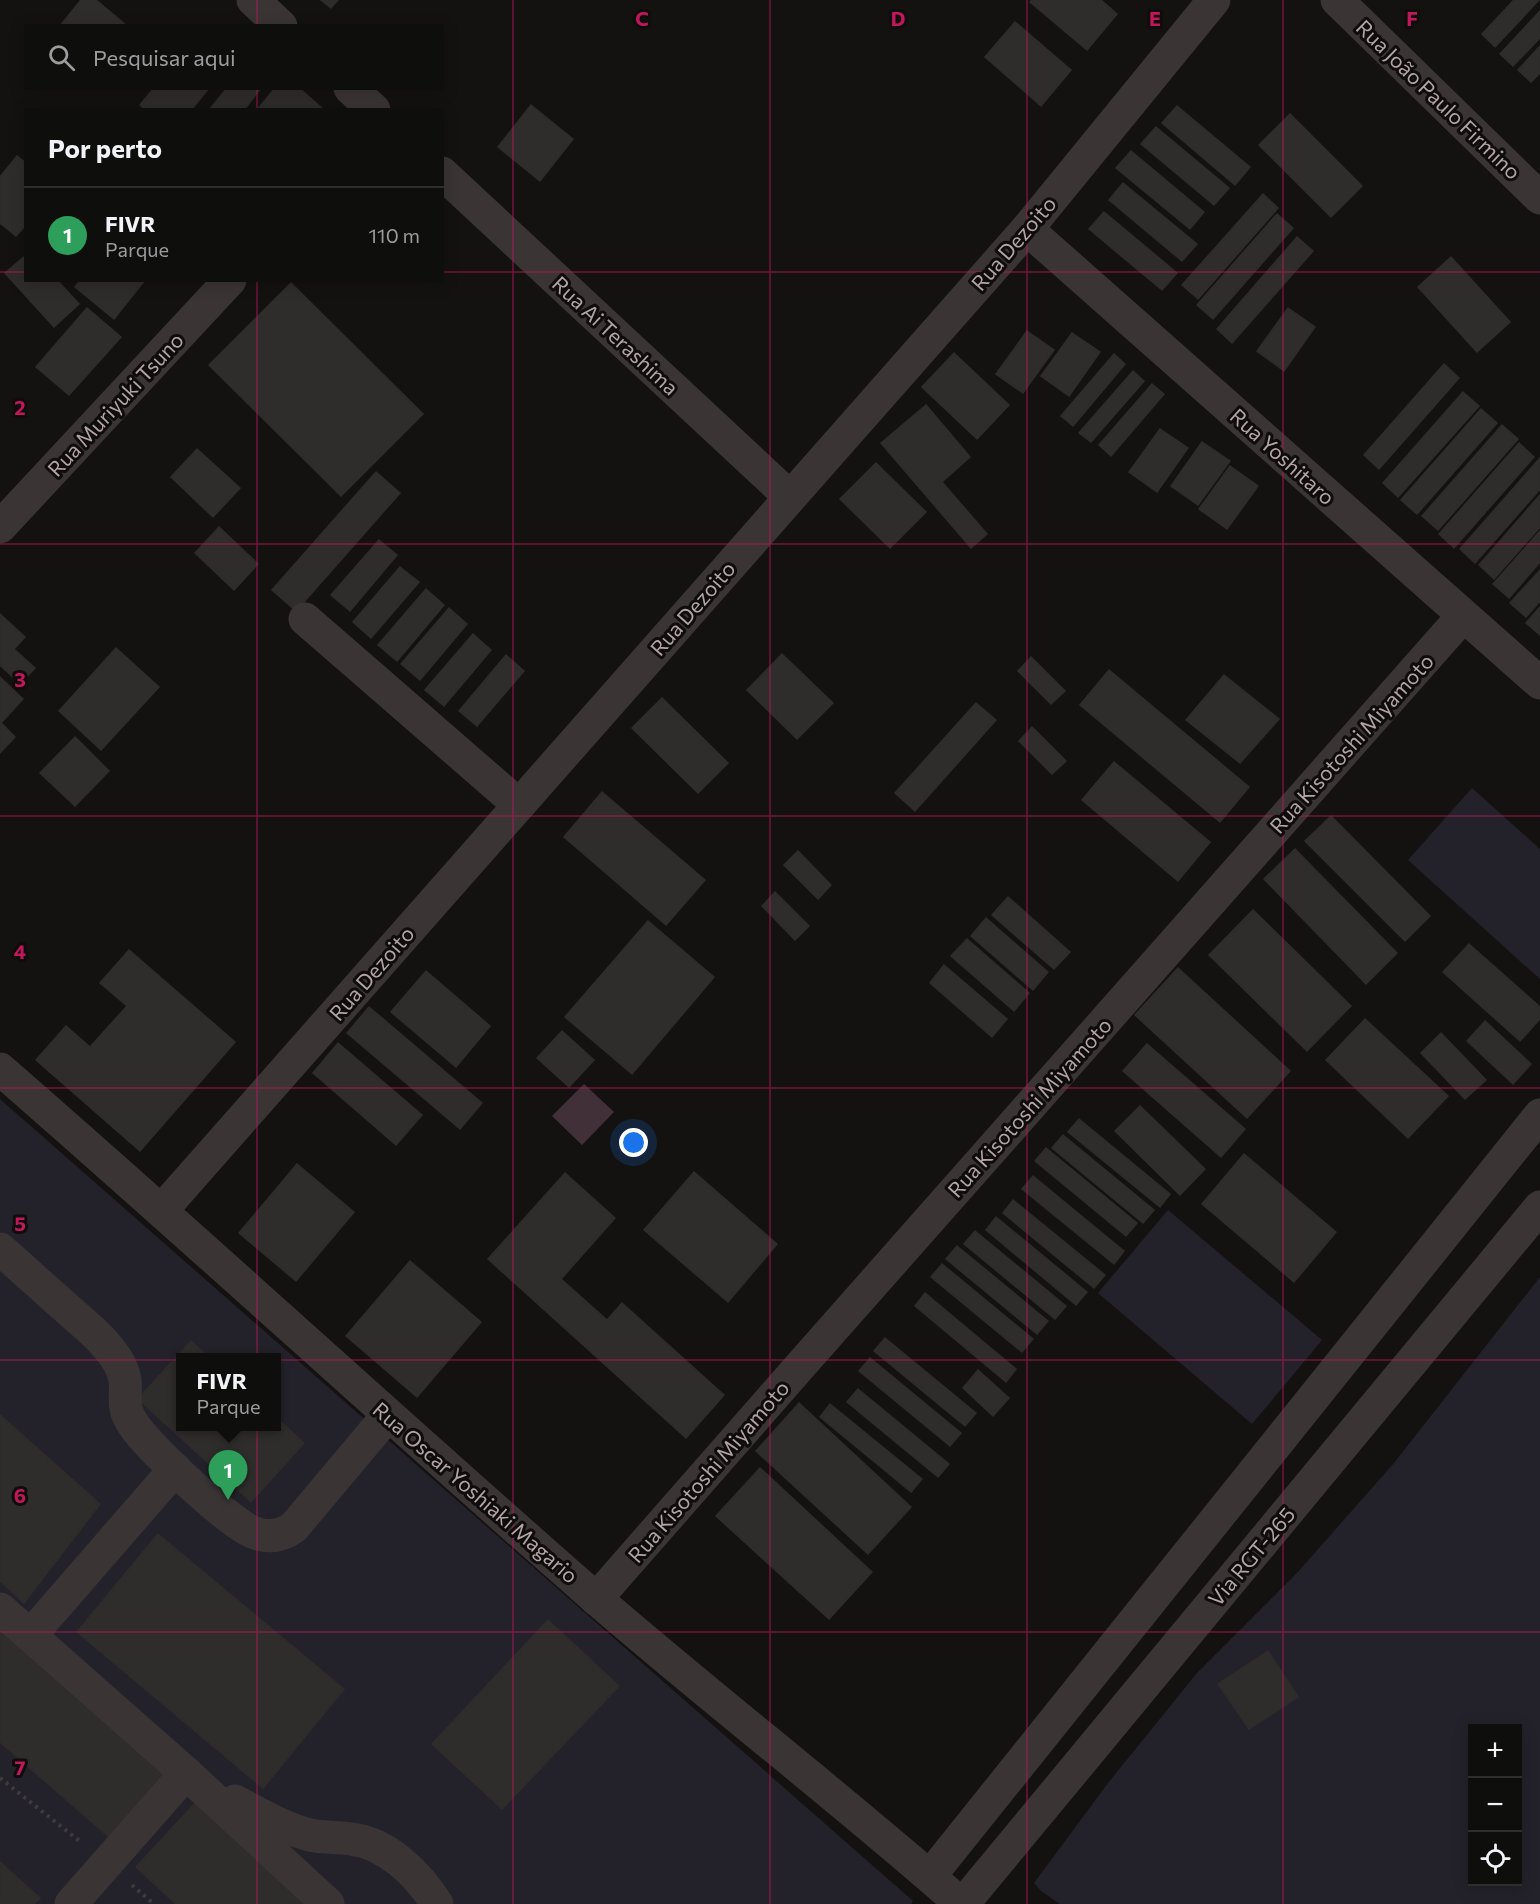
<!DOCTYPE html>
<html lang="pt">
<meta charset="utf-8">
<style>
body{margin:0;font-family:Commissioner,sans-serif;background:#171716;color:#f1f3f6}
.controls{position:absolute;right:18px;bottom:18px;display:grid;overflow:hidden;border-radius:0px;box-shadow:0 3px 15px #0003}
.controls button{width:54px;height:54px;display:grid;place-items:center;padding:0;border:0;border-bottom:2px solid #2e2e2e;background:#0e0e0d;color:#f1f3f6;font:30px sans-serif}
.you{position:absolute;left:634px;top:1143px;width:21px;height:21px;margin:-15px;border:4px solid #fff;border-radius:50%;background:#1a73e8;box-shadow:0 0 0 9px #1a73e833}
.badge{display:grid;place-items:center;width:39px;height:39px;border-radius:50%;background:#2defc1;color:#fff;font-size:20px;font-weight:700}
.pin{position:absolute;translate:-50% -50px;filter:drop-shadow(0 2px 3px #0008)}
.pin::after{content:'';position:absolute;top:32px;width:21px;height:18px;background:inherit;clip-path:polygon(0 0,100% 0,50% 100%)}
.popup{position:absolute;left:176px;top:1353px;width:105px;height:78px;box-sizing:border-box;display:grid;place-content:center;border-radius:0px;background:#0e0e0d;filter:drop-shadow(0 2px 4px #0005);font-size:20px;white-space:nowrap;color:#9b9c9d}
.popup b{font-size:22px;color:#f1f3f6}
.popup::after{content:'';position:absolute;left:50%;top:100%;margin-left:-12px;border:12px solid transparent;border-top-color:#0e0e0d}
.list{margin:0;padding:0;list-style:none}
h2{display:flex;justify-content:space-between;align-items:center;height:78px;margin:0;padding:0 24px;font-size:26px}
h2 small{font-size:20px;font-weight:400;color:#9b9c9d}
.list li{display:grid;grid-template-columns:39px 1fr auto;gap:18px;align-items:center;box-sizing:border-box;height:96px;padding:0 24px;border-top:2px solid #2e2e2e}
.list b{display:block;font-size:22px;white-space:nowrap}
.list p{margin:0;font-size:20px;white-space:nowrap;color:#9b9c9d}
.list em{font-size:20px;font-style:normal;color:#9b9c9d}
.icon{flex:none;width:33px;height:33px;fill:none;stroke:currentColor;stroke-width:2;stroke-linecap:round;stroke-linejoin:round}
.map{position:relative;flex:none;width:1540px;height:1904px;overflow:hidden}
.search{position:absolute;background:#0e0e0d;box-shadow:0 3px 15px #0003;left:24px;top:24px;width:420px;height:66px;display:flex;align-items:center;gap:15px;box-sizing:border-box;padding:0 21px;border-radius:0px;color:#9b9c9d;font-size:22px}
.panel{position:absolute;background:#0e0e0d;box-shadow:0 3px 15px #0003;left:24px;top:108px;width:420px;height:174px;border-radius:0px}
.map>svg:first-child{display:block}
.green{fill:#23222a;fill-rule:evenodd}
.water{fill:#423039}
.building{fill:#2f2d2c;stroke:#2f2c2b;stroke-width:1.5}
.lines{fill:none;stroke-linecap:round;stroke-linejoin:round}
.path{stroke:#413a3c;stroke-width:4;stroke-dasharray:3 4.5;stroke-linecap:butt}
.minor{stroke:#3a3435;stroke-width:33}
.grid{fill:none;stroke:#c2185b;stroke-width:1.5;stroke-opacity:0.55}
.labels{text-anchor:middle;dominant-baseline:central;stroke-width:6;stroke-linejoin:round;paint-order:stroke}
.street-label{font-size:21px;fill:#b3a3a6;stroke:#0e0d0c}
.grid-label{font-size:20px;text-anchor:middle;font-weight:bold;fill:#c2185b;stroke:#0e0d0c;stroke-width:6;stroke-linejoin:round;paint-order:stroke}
</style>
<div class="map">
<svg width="1540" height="1904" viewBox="0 0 1540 1904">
<rect width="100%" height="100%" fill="#131211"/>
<!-- green -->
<g class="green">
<polygon points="1472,788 1540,849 1540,979 1408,860"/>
<path d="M0,1099L913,1901L911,1904H0ZM180,1358H276V1426H180Z"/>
<polygon points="1168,1210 1322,1340 1252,1424 1098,1293"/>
<path d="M1540,1277V1904H1060L1041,1891L1034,1883L1108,1783L1197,1673L1297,1573L1394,1463ZM1472,1728H1518V1882H1472Z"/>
</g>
<!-- water -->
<polygon class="water" points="584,1084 614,1112 582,1145 552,1116"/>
<!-- building -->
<g class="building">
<polygon points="81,0 96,0 127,26 60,26"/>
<polygon points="321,0 338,0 331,8"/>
<polygon points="1032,0 1101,0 1117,14 1087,50 1030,2"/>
<polygon points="1514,0 1539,0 1495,47 1482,34"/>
<polygon points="1540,11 1540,38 1513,66 1500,54"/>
<polygon points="1015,22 1071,70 1041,106 985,57"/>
<polygon points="1540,46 1540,73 1531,82 1518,70"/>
<polygon points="154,88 209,88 191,110 146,110 140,105"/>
<polygon points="227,88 261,88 244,110 209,110"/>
<polygon points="275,88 299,88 323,109 257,110"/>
<polygon points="531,105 573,139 540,181 498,147"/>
<polygon points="1177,106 1250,167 1235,185 1162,123"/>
<polygon points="1290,114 1362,186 1331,217 1259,145"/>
<polygon points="1156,127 1229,188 1214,205 1141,144"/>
<polygon points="1131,151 1204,212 1190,229 1116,168"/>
<polygon points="17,156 26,163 26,225 16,236 0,223 0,177"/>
<polygon points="1123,183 1197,244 1182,261 1109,200"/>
<polygon points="1263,194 1278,208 1198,299 1182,285"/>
<polygon points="1104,212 1177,273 1162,290 1089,229"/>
<polygon points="1277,214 1293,228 1213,319 1197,305"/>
<polygon points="1297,237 1313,251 1232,343 1217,329"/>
<polygon points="26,255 26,280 57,280 79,304 54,327 5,273"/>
<polygon points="1451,257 1510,322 1477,352 1418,287"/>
<polygon points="81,280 145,280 114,319 75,287"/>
<polygon points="291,283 423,414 341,496 209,365"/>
<polygon points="87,308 121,337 69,395 36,367"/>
<polygon points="1288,308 1315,327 1284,371 1257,351"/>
<polygon points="1027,331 1054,350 1023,393 996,374"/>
<polygon points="1072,333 1100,352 1069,396 1041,376"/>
<polygon points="954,353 1009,405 977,439 922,387"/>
<polygon points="1114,354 1125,364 1073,426 1061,416"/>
<polygon points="1444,364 1459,378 1379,469 1364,455"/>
<polygon points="1133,371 1144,381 1091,442 1079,433"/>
<polygon points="1152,384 1164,394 1111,456 1099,445"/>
<polygon points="1463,392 1479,406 1398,497 1383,483"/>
<polygon points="926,405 970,457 942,482 987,534 971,548 881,443"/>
<polygon points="1481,409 1497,423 1417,514 1401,500"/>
<polygon points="1502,425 1518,439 1438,530 1422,516"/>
<polygon points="1160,429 1188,448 1157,492 1129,472"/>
<polygon points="1202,442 1230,461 1198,505 1171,486"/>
<polygon points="1519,443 1534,457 1454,548 1439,534"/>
<polygon points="197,449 240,488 213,517 171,477"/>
<polygon points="1540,458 1540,489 1475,563 1460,549"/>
<polygon points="876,463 926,512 890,548 840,499"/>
<polygon points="1230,466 1258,486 1227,529 1199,509"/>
<polygon points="376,472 400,493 296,611 272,590"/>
<polygon points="1540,495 1540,527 1494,579 1479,565"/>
<polygon points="219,527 258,564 234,590 195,553"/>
<polygon points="1540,531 1540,562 1509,598 1493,584"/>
<polygon points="379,540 397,555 350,611 331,595"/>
<polygon points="400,567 419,582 371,638 353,622"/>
<polygon points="1540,570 1540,601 1526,617 1510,603"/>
<polygon points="426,589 444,605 397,661 378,645"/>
<polygon points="1540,607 1540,635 1526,623"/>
<polygon points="449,608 467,624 420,680 401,664"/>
<polygon points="0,614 25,637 14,649 35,668 20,684 0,665"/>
<polygon points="473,634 491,650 444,706 425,690"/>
<polygon points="116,648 159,687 101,750 59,711"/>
<polygon points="782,654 833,703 797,739 747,690"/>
<polygon points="506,655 524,671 477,726 459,711"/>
<polygon points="1031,657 1065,691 1051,704 1018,671"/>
<polygon points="1109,670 1249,787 1220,822 1080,705"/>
<polygon points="1224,675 1279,719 1240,763 1186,720"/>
<polygon points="0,677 23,699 1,723 15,737 0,753"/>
<polygon points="662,698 728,763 698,793 632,728"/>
<polygon points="976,703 996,720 915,811 895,793"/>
<polygon points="1032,727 1066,761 1052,774 1019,741"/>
<polygon points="75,737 109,771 75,806 40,773"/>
<polygon points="1114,762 1210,842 1178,881 1082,800"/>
<polygon points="602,792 705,880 666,925 564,837"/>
<polygon points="1331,816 1430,916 1405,941 1305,841"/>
<polygon points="1295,849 1397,953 1366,984 1264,879"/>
<polygon points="798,851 831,885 818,899 784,865"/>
<polygon points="775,892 809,926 795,940 762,906"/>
<polygon points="1008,897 1070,952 1054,969 992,915"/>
<polygon points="1253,910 1351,1006 1307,1051 1209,955"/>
<polygon points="986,918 1048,972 1033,990 971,936"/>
<polygon points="648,921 714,977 632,1074 565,1017"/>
<polygon points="967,939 1029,993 1014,1011 951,956"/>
<polygon points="1469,944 1540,1007 1540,1019 1520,1041 1443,972"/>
<polygon points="129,950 235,1042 140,1151 36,1060 66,1026 90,1047 127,1006 100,983"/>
<polygon points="944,965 1007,1019 992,1037 930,983"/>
<polygon points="1178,968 1290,1071 1247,1118 1135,1015"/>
<polygon points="426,971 490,1026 456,1067 391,1012"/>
<polygon points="369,1007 482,1103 460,1129 347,1033"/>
<polygon points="1365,1019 1448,1096 1408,1138 1326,1060"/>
<polygon points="1485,1021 1531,1064 1513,1084 1467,1041"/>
<polygon points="562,1031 594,1060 569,1087 537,1058"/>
<polygon points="1441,1033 1486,1080 1465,1099 1421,1053"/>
<polygon points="338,1043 422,1115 396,1145 313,1073"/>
<polygon points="1147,1044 1245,1129 1221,1157 1123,1071"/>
<polygon points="1140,1106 1205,1169 1180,1195 1115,1131"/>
<polygon points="1079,1119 1170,1194 1160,1207 1068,1132"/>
<polygon points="1063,1135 1154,1210 1143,1223 1052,1148"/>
<polygon points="1046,1148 1137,1223 1126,1236 1035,1161"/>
<polygon points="1244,1154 1336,1232 1294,1282 1202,1204"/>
<polygon points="297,1164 354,1212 296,1281 239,1233"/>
<polygon points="694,1172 777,1244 728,1302 644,1230"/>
<polygon points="565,1173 615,1218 561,1279 607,1320 622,1303 724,1395 686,1438 488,1259"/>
<polygon points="1033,1176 1124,1251 1114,1264 1022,1189"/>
<polygon points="1013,1200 1105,1275 1094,1288 1003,1213"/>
<polygon points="996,1217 1087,1292 1076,1305 986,1230"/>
<polygon points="975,1231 1066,1306 1055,1319 964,1244"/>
<polygon points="957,1246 1048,1321 1037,1334 946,1259"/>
<polygon points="410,1261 481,1322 417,1397 346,1336"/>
<polygon points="942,1264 1033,1339 1022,1352 931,1277"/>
<polygon points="925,1293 1016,1369 1006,1382 915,1306"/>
<polygon points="885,1338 976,1413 965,1426 874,1351"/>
<polygon points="191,1341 210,1358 180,1358 180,1426 276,1426 276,1417 304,1443 251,1502 138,1399"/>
<polygon points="870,1358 961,1433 950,1446 859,1371"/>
<polygon points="978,1370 1009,1398 993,1416 963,1388"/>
<polygon points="858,1389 949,1464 938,1477 847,1402"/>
<polygon points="799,1403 911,1507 868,1554 756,1451"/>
<polygon points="830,1404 922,1479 911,1492 820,1417"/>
<polygon points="0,1415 100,1504 24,1603 0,1581"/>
<polygon points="760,1468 872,1572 829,1619 716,1516"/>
<polygon points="158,1534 344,1689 263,1788 77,1632"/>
<polygon points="548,1620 619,1686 502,1809 432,1744"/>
<polygon points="0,1631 164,1774 109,1837 0,1742"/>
<polygon points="1268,1651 1298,1697 1249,1729 1218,1684"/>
<polygon points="197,1801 309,1904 176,1904 136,1867"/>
<polygon points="0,1862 40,1898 34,1904 0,1904"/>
</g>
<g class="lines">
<!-- path -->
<g class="path">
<polyline points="0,1778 82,1843"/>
<polyline points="132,1885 154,1904"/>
</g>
<!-- minor -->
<g class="minor">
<polyline points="253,0 281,26"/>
<polyline points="1337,0 1540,198"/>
<polyline points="350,88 374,110"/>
<polyline points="442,173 790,497"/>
<polyline points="1027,229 1540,683"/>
<polyline points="0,527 230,280"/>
<polyline points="305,619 519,805"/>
<path d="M0,1069C199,1242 394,1422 593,1596C714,1701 841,1798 961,1904"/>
<polyline points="162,1210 1027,229 1214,0"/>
<path d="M0,1249C24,1270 48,1292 72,1313C83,1323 96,1333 105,1344C114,1354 123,1367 125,1380C127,1398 121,1406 133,1424C147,1446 232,1526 255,1533C269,1538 282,1536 294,1527L388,1415"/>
<polyline points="596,1599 801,1365 1463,616"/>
<polyline points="0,1609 186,1773 328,1904"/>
<polyline points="30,1636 175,1469"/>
<path d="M235,1801C259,1814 283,1828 310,1835C324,1838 337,1837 351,1839C387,1843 419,1875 437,1904"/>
<polyline points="930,1876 1540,1115"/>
<polyline points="71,1904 186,1773"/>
<polyline points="963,1904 1540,1207"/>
</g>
</g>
<!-- grid -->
<path class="grid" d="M257,0V26M513,0V1904M770,0V1904M1027,0V1904M1283,0V1904M257,88V110M0,272H26M442,272H1540M257,280V1904M0,544H1540M0,816H1540M0,1088H1540M0,1360H1540M0,1632H1540"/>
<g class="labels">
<!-- street labels -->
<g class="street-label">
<text transform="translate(1439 99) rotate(44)">Rua João Paulo Firmino</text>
<text transform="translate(1013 243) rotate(-49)">Rua Dezoito</text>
<text transform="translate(616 335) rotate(43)">Rua Ai Terashima</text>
<text transform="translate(115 404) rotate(-47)">Rua Muriyuki Tsuno</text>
<text transform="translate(1283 456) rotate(42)">Rua Yoshitaro</text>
<text transform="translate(692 608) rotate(-49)">Rua Dezoito</text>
<text transform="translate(1351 743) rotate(-48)">Rua Kisotoshi Miyamoto</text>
<text transform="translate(371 973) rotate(-49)">Rua Dezoito</text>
<text transform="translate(1029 1107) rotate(-48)">Rua Kisotoshi Miyamoto</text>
<text transform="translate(708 1471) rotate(-49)">Rua Kisotoshi Miyamoto</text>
<text transform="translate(476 1492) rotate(41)">Rua Oscar Yoshiaki Magario</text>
<text transform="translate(1251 1556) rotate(-50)">Via RGT-265</text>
</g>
</g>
<g class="grid-label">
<text x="642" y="26">C</text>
<text x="898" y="26">D</text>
<text x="1155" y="26">E</text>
<text x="1412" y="26">F</text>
<text x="20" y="415">2</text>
<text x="20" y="687">3</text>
<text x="20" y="959">4</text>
<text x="20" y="1231">5</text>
<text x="20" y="1503">6</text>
<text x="20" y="1775">7</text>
</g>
</svg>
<div class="controls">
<button>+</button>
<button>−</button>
<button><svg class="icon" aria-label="locate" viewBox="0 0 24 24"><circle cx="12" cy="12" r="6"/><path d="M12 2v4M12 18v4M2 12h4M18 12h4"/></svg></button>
</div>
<div class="you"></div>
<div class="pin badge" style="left:228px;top:1500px;background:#2e9e5b">1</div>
<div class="popup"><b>FIVR</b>Parque</div>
<div class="search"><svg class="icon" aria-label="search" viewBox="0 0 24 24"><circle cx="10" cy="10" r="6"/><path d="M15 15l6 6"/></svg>Pesquisar aqui</div>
<section class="panel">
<h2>Por perto<small></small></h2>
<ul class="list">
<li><span class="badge" style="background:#2e9e5b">1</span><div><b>FIVR</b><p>Parque</p></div><em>110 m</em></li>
</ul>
</section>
</div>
